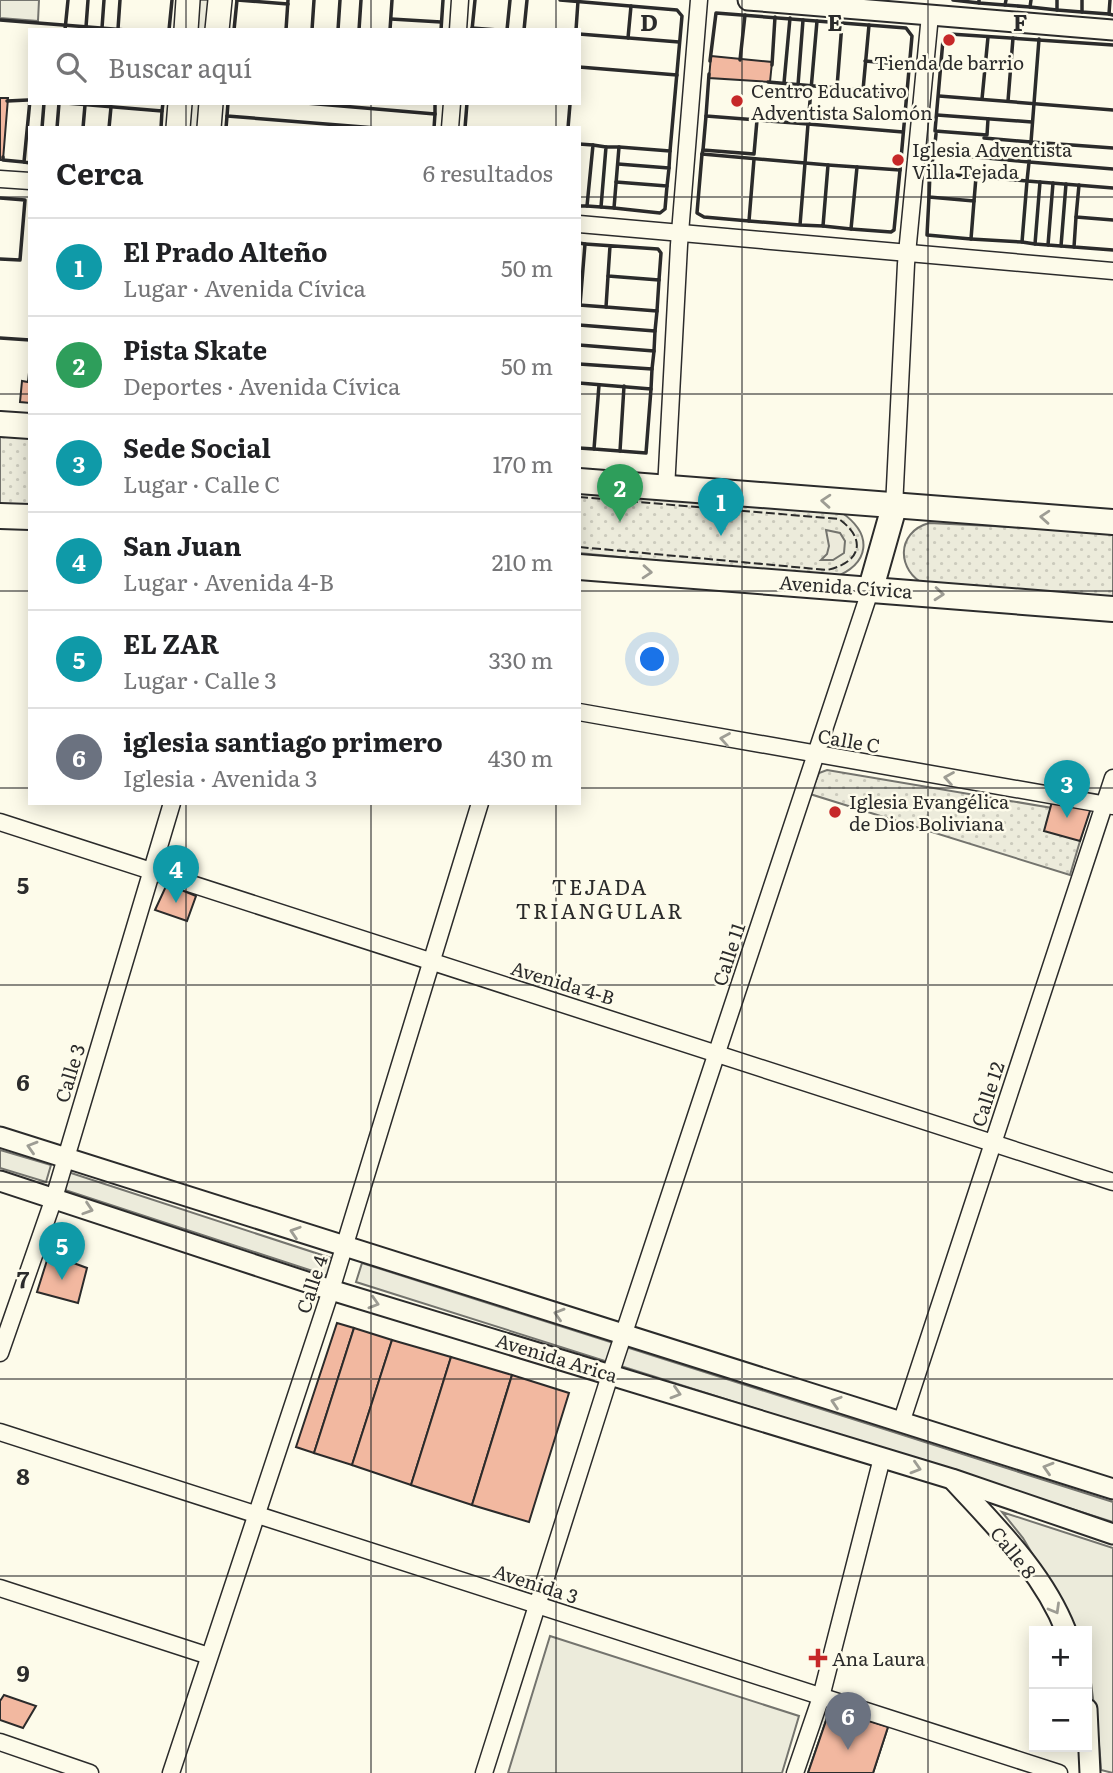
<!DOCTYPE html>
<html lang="es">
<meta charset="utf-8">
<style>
body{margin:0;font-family:Literata,serif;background:#f6f6f6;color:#202124}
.controls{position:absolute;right:21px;bottom:21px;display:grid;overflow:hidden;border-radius:0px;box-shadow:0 4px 18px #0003}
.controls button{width:63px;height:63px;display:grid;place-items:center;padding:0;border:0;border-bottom:2px solid #e0e0e0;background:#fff;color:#202124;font:35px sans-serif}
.you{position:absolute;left:653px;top:660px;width:24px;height:24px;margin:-18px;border:5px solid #fff;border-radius:50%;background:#1a73e8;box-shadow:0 0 0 10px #1a73e833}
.badge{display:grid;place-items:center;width:46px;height:46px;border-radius:50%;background:#c62828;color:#fff;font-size:23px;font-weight:700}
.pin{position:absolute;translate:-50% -58px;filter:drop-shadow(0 2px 4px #0008)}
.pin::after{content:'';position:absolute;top:37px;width:24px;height:21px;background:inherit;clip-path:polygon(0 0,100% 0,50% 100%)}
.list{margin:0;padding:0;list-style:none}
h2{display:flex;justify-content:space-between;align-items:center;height:91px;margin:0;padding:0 28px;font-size:30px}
h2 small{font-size:23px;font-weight:400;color:#757577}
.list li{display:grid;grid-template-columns:46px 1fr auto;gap:21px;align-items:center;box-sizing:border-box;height:98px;padding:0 28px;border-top:2px solid #e0e0e0}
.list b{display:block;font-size:26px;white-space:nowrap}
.list p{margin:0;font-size:23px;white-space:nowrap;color:#757577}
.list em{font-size:23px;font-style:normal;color:#757577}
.icon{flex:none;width:38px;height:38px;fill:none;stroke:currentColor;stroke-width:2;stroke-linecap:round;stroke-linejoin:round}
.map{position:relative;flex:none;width:1113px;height:1773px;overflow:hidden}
.search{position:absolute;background:#fff;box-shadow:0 4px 18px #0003;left:28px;top:28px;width:553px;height:77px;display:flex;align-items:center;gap:18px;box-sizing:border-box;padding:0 24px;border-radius:0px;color:#757577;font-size:26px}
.panel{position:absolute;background:#fff;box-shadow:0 4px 18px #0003;left:28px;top:126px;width:553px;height:679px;border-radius:0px}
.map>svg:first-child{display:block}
.grass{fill:#ecebdb;stroke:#74746e;stroke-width:2}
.park{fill:url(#park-dots);stroke:#74746e;stroke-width:2}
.parking{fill:#eceadb;stroke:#74746e;stroke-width:2}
.building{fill:#f2b8a0;stroke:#2b2b2b;stroke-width:2}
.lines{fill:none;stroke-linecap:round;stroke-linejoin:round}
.minor-casing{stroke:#2b2b2b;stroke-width:19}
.tertiary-casing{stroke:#2b2b2b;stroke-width:23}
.secondary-casing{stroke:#2b2b2b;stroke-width:26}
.primary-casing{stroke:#2b2b2b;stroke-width:28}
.minor{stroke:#fdfbea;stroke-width:16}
.tertiary{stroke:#fdfbea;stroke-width:19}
.secondary{stroke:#fdfbea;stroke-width:23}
.primary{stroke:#fdfbea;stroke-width:24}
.fence{stroke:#2b2b2b;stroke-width:2;stroke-dasharray:9 3.5;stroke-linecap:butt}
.wall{stroke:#2b2b2b;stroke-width:3.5}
.oneway{stroke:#9e9d94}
.grid{fill:none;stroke:#2b2b2b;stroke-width:2;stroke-opacity:0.55}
.poi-dot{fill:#c62828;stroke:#fdfbea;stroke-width:2.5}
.labels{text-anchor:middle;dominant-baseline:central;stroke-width:5;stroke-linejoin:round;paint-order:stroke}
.poi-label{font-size:19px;fill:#2b2b2b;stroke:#fdfbea;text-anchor:start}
.street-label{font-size:19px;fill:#2b2b2b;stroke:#fdfbea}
.neighbourhood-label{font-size:21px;letter-spacing:2px;fill:#2b2b2b;stroke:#fdfbea}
.grid-label{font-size:23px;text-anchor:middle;font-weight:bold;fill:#2b2b2b;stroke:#fdfbea;stroke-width:5;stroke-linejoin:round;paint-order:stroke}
</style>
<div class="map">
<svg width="1113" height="1773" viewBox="0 0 1113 1773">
<defs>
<pattern id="park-dots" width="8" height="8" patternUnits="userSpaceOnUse" patternTransform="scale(1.75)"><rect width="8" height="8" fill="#ecebdb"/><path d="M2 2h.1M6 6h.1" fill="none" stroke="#cbcabc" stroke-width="1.8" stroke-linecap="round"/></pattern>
</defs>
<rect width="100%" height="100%" fill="#fdfbea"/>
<!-- grass -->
<g class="grass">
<polygon points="0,0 39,0 38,21 0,18"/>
<polygon points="199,0 209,0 207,30 197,30"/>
<polygon points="191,103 201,103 199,128 189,128"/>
<polygon points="0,1150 51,1165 46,1182 0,1168"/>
<polygon points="68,1172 334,1259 328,1276 62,1189"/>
<polygon points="362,1263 1113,1502 1113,1522 356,1282"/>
<path d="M1002,1512L1113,1548V1773L1101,1770C1099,1723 1087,1677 1087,1631H1078L1023,1538Z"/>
<polygon points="550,1636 799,1716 782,1773 508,1773"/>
</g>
<!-- park -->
<g class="park">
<polygon points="0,436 30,438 30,507 0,507"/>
<path d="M579,487L841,512C874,535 870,564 833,578L579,553Z"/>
<path d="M929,523L1113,532V599L926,585C896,571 896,532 929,523Z"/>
<polygon points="827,770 1088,814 1070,875 810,794 819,773"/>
</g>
<!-- parking -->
<polygon class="parking" points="826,530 840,533 845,541 844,553 833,560 821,560 827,554 829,546"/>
<!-- building -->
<g class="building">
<polygon points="711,56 772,62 770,82 709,78"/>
<polygon points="0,98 8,98 3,160 0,160"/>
<polygon points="30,363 30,403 20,402 22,381 28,382"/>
<polygon points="1053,798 1092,805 1080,841 1044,831"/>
<polygon points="167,884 196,896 187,921 155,910"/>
<polygon points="49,1254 87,1268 78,1303 37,1292"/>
<polygon points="337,1323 354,1328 314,1453 296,1447"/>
<polygon points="354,1328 392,1340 352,1465 314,1453"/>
<polygon points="392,1340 451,1357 411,1485 352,1465"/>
<polygon points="451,1357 512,1375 472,1505 411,1485"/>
<polygon points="512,1375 569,1393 529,1522 472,1505"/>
<polygon points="4,1695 36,1706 23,1728 0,1720 0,1701"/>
<polygon points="830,1709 888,1727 873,1773 808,1773"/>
<polygon points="830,1709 888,1727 873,1773 808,1773"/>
</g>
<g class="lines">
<!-- minor casing -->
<g class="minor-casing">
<g id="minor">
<polyline points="458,30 460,0"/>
<polyline points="450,128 452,103"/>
<polyline points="0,179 30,181"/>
<polyline points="579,224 1113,271"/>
<polyline points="666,489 679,245 699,0"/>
<polyline points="894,507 906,264 930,15"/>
<polyline points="579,712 1113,806"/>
<polyline points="0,822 1113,1182"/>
<polyline points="0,1353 54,1198 172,803"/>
<polyline points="901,1423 1113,778"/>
<polyline points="0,1432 1059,1773"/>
<polyline points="0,1588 209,1656"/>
<polyline points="0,1742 90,1773"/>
<polyline points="171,1773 331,1290 480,803"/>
<polyline points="484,1773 611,1372 871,588"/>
<polyline points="795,1773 821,1697 882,1458"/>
</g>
</g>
<!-- tertiary casing -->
<g class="tertiary-casing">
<g id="tertiary">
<polyline points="748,0 1113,30"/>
<polyline points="0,1137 1113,1489"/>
<polyline points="0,1181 331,1290 952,1479 1113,1534"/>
<path d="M953,1480C995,1526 1043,1572 1066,1631"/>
<polyline points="1087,1709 1090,1773"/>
</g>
</g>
<!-- secondary casing -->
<g class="secondary-casing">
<g id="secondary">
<polyline points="186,30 188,0"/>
<polyline points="217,30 220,0"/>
<polyline points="178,128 180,103"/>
<polyline points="209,128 211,103"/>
</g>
</g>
<!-- primary casing -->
<g class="primary-casing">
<g id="primary">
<polyline points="0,424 30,426"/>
<polyline points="579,481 1113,522"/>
<polyline points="0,516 30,517"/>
<polyline points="579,567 1113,609"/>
<polyline points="871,588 894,507"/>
</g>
</g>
<!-- minor -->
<use href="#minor" class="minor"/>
<!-- tertiary -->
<use href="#tertiary" class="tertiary"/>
<!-- secondary -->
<use href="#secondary" class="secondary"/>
<!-- primary -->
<use href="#primary" class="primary"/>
<!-- fence -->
<path class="fence" d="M579,497L839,519C868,540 860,563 827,570L579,547"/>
<!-- wall -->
<g class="wall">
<polyline points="237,0 288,4"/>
<polyline points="560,0 677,10 682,16 670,151"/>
<polyline points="953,0 979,3"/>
<polyline points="979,0 979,3 1005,5"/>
<polyline points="1006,0 1005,5 1030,7"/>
<polyline points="1031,0 1030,7 1057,10"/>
<polyline points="1057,0 1057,10 1082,12"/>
<polyline points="1082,0 1082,12 1109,14"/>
<polyline points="1110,0 1109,14 1113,15"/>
<polyline points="391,19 441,22"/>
<polyline points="0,20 126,30"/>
<polyline points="86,27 88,0"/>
<polyline points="102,28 104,0"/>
<polyline points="472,28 498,30"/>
<polyline points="118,29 120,0"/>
<polyline points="65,30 68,0"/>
<polyline points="169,30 172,0"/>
<polyline points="234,30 237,0"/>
<polyline points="286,30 288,0"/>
<polyline points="312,30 314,0"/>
<polyline points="338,30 340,0"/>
<polyline points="359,30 361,0"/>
<polyline points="390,30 392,0"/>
<polyline points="441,30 443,0"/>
<polyline points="472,30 475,0"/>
<polyline points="507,30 510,0"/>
<polyline points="524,30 527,0"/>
<polyline points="576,30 578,1"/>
<polyline points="579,34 679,42"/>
<polyline points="628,38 631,6"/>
<polyline points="1039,39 1031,142 1113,148"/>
<polyline points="740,60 745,15"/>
<polyline points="710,61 716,13 906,28 912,36 900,170 857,167"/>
<polyline points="865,61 910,65"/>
<polyline points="772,65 775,17"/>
<polyline points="579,67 677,75"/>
<polyline points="709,74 706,116 808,124 817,21"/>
<polyline points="768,82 907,94"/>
<polyline points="784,83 790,18"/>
<polyline points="798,85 803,20"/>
<polyline points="837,87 842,23"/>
<polyline points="863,90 869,25"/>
<polyline points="939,96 1113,110"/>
<polyline points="982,99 988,37"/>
<polyline points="30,100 24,162 30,163"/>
<polyline points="7,101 28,100"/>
<polyline points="1008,101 1013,38"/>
<polyline points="66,103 162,111 163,103"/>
<polyline points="228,103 227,116 376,128"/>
<polyline points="306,103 435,114 435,103"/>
<polyline points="555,103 570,103"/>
<polyline points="937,115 1032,122"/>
<polyline points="706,116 703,150 754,154 757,120"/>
<polyline points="988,119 987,135 935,131 943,40 950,34 1113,45"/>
<polyline points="42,128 44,103"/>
<polyline points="57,128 59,103"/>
<polyline points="83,128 85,105"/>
<polyline points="109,128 111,107"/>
<polyline points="161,128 162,111"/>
<polyline points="226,128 227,116"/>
<polyline points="434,128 435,114"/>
<polyline points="465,128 467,103"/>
<polyline points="568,128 570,104"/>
<polyline points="936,134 934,153 1029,162 1027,181 1113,188"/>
<polyline points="984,138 1031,142 1029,162 1113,169"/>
<polyline points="579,144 593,145 587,206 579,206"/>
<polyline points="619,147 670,151 669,168"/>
<polyline points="703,150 702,154 805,163 808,124 903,132"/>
<polyline points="934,153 930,173 1027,181 1022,242 1035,244"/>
<polyline points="702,154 697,213 704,217 749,221 754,159"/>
<polyline points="3,157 3,160 24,162"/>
<polyline points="618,164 669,168 667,186"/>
<polyline points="930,173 929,197 974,201 976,177"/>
<polyline points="1040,182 1035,244 1048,245"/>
<polyline points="1053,183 1048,245 1061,246"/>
<polyline points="1066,184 1061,246 1074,247"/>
<polyline points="1079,185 1076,217 1113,220"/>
<polyline points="929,197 927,235 971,239 974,201"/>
<polyline points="0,198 25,200 20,260 0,259"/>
<polyline points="587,206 601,207 606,147 593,145"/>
<polyline points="601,207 614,208 619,147 606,147"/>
<polyline points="614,208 660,213 665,209 667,186 616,182"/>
<polyline points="1076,217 1074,247 1113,250"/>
<polyline points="749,221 800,225 805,163 828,165 823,226 800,225"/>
<polyline points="823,226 851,229 857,167 828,165"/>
<polyline points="851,229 891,232 894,230 900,170"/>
<polyline points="971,239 1022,242"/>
<polyline points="579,243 585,244 580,305"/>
<polyline points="585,244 658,249 661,253 659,280 608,276 610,246"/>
<polyline points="608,276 606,307 657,311 659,280"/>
<polyline points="579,305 606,307"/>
<polyline points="579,325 655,331 657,311"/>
<polyline points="0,338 30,340"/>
<polyline points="579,345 654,351 655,331"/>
<polyline points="579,364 652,369 654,351"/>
<polyline points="579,383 651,389 652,369"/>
<polyline points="599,385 594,449 620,451"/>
<polyline points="624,386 620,451 646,453 651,389"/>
<polyline points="579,448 594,449"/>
</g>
</g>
<!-- one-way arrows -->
<defs><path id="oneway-chevron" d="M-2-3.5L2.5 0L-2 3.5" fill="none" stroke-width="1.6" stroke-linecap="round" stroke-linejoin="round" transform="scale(1.75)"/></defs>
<g class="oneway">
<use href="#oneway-chevron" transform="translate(826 501) rotate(-176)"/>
<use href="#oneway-chevron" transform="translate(1045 517) rotate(-176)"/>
<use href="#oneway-chevron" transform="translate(647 572) rotate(4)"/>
<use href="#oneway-chevron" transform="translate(939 594) rotate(5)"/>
<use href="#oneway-chevron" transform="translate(725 739) rotate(-170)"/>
<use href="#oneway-chevron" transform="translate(949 778) rotate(-170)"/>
<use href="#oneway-chevron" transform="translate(32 1147) rotate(-163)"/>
<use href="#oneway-chevron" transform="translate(88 1209) rotate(18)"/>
<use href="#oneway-chevron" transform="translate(295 1232) rotate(-162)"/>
<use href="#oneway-chevron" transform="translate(374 1303) rotate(17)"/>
<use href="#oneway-chevron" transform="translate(559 1314) rotate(-163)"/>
<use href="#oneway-chevron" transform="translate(676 1393) rotate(17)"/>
<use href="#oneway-chevron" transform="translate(836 1402) rotate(-162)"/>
<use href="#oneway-chevron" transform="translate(916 1468) rotate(17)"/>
<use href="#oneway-chevron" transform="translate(1048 1468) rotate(-163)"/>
<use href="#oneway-chevron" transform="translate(1055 1609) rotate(60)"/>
</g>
<!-- grid -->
<path class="grid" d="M186,0V30M371,0V30M556,0V30M742,0V1773M928,0V1773M186,103V128M371,103V128M556,103V128M0,197H30M579,197H1113M0,394H30M579,394H1113M0,591H30M579,591H1113M0,788H30M579,788H1113M186,803V1773M371,803V1773M556,803V1773M0,985H1113M0,1182H1113M0,1379H1113M0,1576H1113"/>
<!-- markers -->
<g class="poi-dot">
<circle cx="949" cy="40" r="7"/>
<circle cx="737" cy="101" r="7"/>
<circle cx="898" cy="160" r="7"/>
<circle cx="835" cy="812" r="7"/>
<path d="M814.5 1647.5h7v7h7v7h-7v7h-7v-7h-7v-7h7z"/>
</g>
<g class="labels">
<!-- poi labels -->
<g class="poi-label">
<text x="949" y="62" text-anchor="middle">Tienda de barrio</text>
<text x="751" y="90">Centro Educativo<tspan x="751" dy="22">Adventista Salomón</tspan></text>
<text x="912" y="149">Iglesia Adventista<tspan x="912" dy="22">Villa Tejada</tspan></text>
<text x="849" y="801">Iglesia Evangélica<tspan x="849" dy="22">de Dios Boliviana</tspan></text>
<text x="832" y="1658">Ana Laura</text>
</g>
<!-- street labels -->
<g class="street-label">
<text transform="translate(846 586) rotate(4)">Avenida Cívica</text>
<text transform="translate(849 740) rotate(10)">Calle C</text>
<text transform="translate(728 954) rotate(-72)">Calle 11</text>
<text transform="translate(563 982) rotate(17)">Avenida 4-B</text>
<text transform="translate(69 1073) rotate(-73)">Calle 3</text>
<text transform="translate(987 1094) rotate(-72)">Calle 12</text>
<text transform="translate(311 1284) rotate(-72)">Calle 4</text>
<text transform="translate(557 1357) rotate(17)">Avenida Arica</text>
<text transform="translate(1014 1552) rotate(51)">Calle 8</text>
<text transform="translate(536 1583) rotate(18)">Avenida 3</text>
</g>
<!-- neighbourhood labels -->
<g class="neighbourhood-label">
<text x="600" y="885">TEJADA<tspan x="600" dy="24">TRIANGULAR</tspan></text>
</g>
</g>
<g class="grid-label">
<text x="649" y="31">D</text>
<text x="835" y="31">E</text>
<text x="1020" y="31">F</text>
<text x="23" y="894">5</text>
<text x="23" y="1091">6</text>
<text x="23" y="1288">7</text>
<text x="23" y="1485">8</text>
<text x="23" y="1682">9</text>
</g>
</svg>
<div class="controls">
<button>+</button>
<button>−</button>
</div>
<div class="you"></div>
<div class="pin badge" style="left:721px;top:536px;background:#0f9aa8">1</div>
<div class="pin badge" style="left:620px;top:522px;background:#2e9e5b">2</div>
<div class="pin badge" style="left:1067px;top:818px;background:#0f9aa8">3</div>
<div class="pin badge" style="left:176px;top:903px;background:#0f9aa8">4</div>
<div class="pin badge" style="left:62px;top:1280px;background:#0f9aa8">5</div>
<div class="pin badge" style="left:848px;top:1750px;background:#6b7280">6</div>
<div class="search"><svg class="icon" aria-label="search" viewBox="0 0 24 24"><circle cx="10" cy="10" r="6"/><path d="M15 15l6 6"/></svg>Buscar aquí</div>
<section class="panel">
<h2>Cerca<small>6 resultados</small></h2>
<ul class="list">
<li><span class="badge" style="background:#0f9aa8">1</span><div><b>El Prado Alteño</b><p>Lugar · Avenida Cívica</p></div><em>50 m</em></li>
<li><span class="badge" style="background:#2e9e5b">2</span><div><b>Pista Skate</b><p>Deportes · Avenida Cívica</p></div><em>50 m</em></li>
<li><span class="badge" style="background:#0f9aa8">3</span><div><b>Sede Social</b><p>Lugar · Calle C</p></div><em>170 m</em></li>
<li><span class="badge" style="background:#0f9aa8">4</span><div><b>San Juan</b><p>Lugar · Avenida 4-B</p></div><em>210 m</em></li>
<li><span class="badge" style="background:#0f9aa8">5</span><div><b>EL ZAR</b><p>Lugar · Calle 3</p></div><em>330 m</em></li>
<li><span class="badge" style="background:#6b7280">6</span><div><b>iglesia santiago primero</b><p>Iglesia · Avenida 3</p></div><em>430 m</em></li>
</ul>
</section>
</div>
